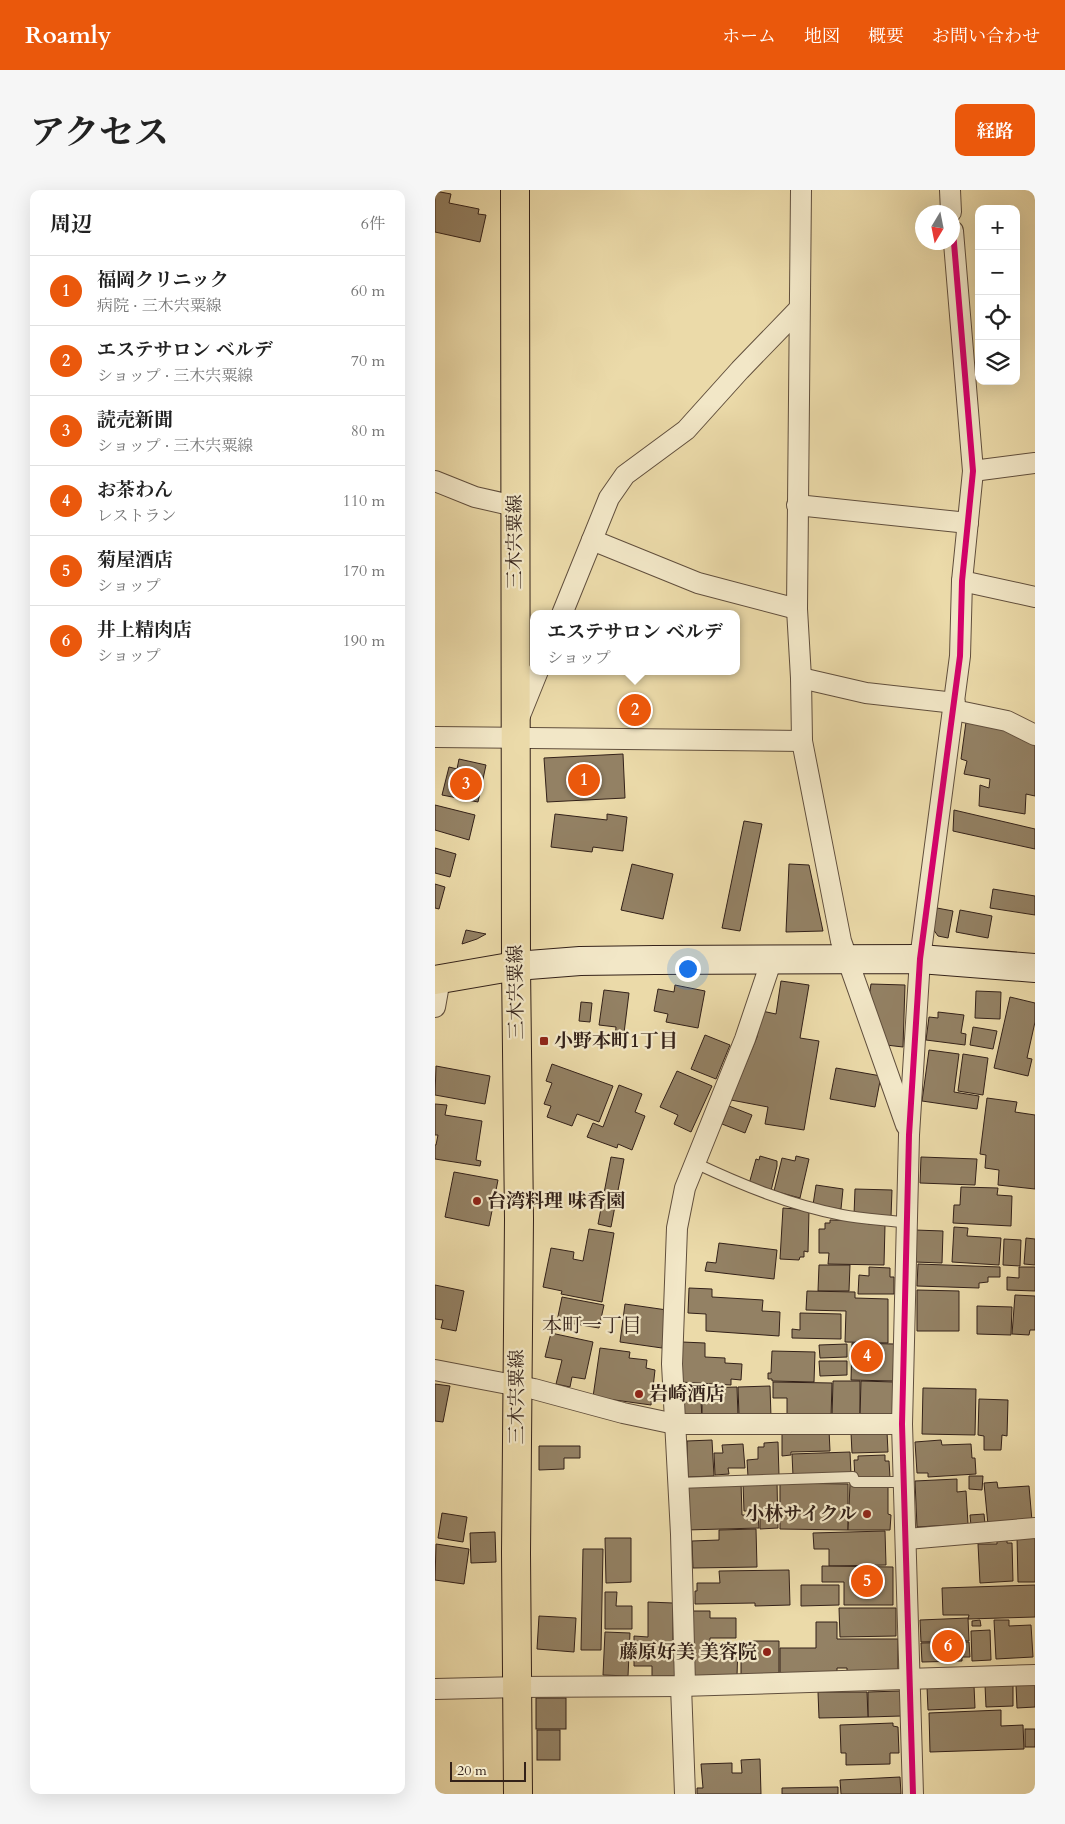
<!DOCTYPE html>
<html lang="ja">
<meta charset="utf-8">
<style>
body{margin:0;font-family:Cardo,"Noto Serif JP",serif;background:#f6f6f6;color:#222}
.controls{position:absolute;right:15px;top:15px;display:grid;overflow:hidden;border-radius:10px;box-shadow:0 5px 20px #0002}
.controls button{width:45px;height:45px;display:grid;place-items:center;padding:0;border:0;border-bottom:1px solid #e0e0e0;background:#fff;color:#222;font:25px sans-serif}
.compass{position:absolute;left:480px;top:15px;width:45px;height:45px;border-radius:50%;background:#fff;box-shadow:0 5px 20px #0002;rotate:190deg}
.scale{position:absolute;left:15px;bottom:12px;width:76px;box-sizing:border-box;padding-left:5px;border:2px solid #332119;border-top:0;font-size:14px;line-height:18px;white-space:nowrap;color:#332119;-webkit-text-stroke:4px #f2e7c7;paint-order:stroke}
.you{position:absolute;left:252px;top:778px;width:18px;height:18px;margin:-12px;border:4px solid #fff;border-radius:50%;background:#1a73e8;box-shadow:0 0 0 8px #1a73e833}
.badge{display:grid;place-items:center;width:32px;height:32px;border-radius:50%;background:#ea580c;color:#fff;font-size:16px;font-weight:700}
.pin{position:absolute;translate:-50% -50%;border:2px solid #fff;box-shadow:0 1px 5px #0006}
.popup{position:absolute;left:95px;top:420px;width:210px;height:65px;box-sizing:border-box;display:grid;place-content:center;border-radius:10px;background:#fff;filter:drop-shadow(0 1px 4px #0005);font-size:16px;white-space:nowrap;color:#767676}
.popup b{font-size:19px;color:#222}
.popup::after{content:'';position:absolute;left:50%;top:100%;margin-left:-10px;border:10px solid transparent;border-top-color:#fff}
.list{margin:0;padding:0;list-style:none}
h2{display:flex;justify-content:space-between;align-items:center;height:65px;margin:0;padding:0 20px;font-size:21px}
h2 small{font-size:16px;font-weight:400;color:#767676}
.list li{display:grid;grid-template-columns:32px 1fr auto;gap:15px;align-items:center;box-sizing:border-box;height:70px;padding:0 20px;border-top:1px solid #e0e0e0}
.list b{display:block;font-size:19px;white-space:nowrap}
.list p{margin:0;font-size:16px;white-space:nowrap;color:#767676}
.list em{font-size:16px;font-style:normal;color:#767676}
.icon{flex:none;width:28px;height:28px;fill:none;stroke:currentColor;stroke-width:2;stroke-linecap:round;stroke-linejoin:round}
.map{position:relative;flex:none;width:600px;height:1604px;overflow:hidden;border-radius:10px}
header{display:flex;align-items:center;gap:30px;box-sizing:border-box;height:70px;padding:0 25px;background:#ea580c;color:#fff}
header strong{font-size:24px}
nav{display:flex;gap:28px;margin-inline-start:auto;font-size:18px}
.intro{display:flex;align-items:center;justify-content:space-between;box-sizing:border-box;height:120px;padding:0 30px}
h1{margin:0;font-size:35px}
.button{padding:12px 22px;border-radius:10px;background:#ea580c;color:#fff;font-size:18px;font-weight:700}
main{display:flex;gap:30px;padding:0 30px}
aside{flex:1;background:#fff;border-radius:10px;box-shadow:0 5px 20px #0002}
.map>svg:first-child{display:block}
.building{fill:#938164;stroke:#332119}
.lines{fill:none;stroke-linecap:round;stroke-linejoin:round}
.lane-casing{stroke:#614f3d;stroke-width:12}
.street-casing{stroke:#614f3d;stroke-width:22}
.secondary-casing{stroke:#332119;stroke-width:30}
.primary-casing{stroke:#332119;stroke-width:30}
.lane{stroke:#f2e7c7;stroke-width:10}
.street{stroke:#f2e7c7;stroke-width:20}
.secondary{stroke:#f2e7c7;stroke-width:28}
.primary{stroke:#ebdaa9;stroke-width:28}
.cycleway-casing{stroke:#f2e7c7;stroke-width:9}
.cycleway{stroke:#d6006c;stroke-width:6}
.poi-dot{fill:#8f2418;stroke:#f2e7c7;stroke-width:2}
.labels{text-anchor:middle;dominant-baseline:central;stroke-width:4.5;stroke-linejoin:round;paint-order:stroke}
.street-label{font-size:19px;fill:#332119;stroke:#f2e7c7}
.poi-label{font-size:19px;font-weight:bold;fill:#332119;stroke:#f2e7c7;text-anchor:start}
.neighbourhood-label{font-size:20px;fill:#332119;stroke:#f2e7c7}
</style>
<header>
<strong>Roamly</strong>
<nav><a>ホーム</a><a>地図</a><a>概要</a><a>お問い合わせ</a></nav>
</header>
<div class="intro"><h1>アクセス</h1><a class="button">経路</a></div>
<main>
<aside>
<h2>周辺<small>6件</small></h2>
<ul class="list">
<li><span class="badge">1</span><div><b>福岡クリニック</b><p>病院 · 三木宍粟線</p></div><em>60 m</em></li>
<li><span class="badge">2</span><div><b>エステサロン ベルデ</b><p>ショップ · 三木宍粟線</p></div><em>70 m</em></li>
<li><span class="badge">3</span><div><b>読売新聞</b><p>ショップ · 三木宍粟線</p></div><em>80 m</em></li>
<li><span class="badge">4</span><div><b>お茶わん</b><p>レストラン</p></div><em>110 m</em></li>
<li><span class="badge">5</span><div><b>菊屋酒店</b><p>ショップ</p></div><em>170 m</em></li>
<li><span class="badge">6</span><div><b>井上精肉店</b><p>ショップ</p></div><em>190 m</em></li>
</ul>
</aside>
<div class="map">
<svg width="600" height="1604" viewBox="0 0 600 1604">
<rect width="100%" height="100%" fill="#ebdaa9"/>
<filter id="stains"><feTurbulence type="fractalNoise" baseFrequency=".004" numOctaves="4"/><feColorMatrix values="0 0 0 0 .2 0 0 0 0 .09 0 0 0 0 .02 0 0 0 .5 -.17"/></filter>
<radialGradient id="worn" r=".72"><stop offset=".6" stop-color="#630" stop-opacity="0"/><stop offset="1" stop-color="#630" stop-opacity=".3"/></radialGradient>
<!-- building -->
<g class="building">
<polygon points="0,1 16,4 14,13 44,19 43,24 51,25 45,52 0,42"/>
<polygon points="531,532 580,542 600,551 600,606 591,604 590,624 544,616 545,595 554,598 555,589 529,584 532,571 526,569"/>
<polygon points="188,564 190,608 112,612 109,568"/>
<polygon points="24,569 51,575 43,612 7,605 14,577 22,579"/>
<polygon points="0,615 40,625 34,650 0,640"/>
<polygon points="519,620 600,639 600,659 518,641"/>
<polygon points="120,624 172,630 172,624 192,627 188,661 158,657 157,662 116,657"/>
<polygon points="309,631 327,634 305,741 287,738"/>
<polygon points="0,658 21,664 15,687 0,683"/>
<polygon points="197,674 238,684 228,729 186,720"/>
<polygon points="354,674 374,675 388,741 351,742"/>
<polygon points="0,694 10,697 4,719 0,718"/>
<polygon points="558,699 600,706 600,725 555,718"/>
<polygon points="502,718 518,721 513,748 503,746 498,739"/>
<polygon points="525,720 557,726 553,748 521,742"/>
<polygon points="31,740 51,744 42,749 27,754"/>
<polygon points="346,791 374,795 365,848 384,851 369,940 330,934 333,917 296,910 322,847 327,821 341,824"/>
<polygon points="436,794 470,795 468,857 451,855 434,807"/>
<polygon points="240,795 270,801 263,838 231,832 233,824 219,821 223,799 239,802"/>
<polygon points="169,800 194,803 188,851 180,850 181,837 164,835"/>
<polygon points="541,801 566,802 565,829 540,828"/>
<polygon points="575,807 600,813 600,832 592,868 597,869 593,886 559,878"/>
<polygon points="146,812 157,813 155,832 144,831"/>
<polygon points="503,822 529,825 526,843 531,844 530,855 491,850 494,827 503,828"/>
<polygon points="538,837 562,841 558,859 535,855"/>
<polygon points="270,845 295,855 281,889 256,879"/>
<polygon points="494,860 524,864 519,902 544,906 542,919 487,911"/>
<polygon points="528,864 553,868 548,905 523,901"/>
<polygon points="117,874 178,896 164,932 142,924 137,936 112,927 116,916 109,914 117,893 111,891"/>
<polygon points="1,876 55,886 50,914 0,905"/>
<polygon points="401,878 446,886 440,917 395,909"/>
<polygon points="242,881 277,896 256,942 239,934 243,925 225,917"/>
<polygon points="184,895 207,904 200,922 210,926 197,960 183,954 182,958 152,947 158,933 168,937"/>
<polygon points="552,908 582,912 580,922 600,925 600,999 563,995 564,980 550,978 551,965 545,964"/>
<polygon points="0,914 12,915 10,925 47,931 41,970 46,971 45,976 0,969 0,955 1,955 3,945 0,945"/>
<polygon points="294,916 317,925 310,943 287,934"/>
<polygon points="325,966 342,971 342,976 336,1001 314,994 321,969 324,970"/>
<polygon points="361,966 374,969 365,1008 339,1001 347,968 360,971"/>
<polygon points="176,967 189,969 176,1037 163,1034"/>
<polygon points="486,967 542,969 540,995 485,993"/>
<polygon points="19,982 63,990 54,1036 10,1027"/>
<polygon points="381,995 408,999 406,1019 378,1015"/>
<polygon points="526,997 563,998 562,1005 577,1006 576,1036 518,1033 519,1015 525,1015"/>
<polygon points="420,999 457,1000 456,1027 419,1025"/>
<polygon points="348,1018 374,1020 373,1062 369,1061 369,1067 365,1067 364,1070 345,1069"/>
<polygon points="395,1030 433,1031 433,1034 450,1035 449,1075 393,1074 394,1063 384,1063 384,1039 390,1039 390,1033 395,1033"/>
<polygon points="519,1037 533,1038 532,1046 566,1048 564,1075 517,1072"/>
<polygon points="154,1039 179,1043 167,1112 126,1104 127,1101 108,1097 116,1058 139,1062 138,1069 148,1071"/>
<polygon points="480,1040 508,1041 507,1073 480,1072"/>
<polygon points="591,1048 600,1049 600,1075 589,1074"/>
<polygon points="569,1049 586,1050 585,1076 568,1075"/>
<polygon points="284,1053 342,1060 339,1089 270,1081 272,1072 281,1073"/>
<polygon points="483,1074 565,1077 565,1087 553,1087 553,1092 544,1093 544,1098 482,1096"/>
<polygon points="384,1075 415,1075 414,1101 383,1101"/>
<polygon points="434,1077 455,1078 455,1087 459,1087 459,1104 423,1104 424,1085 434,1086"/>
<polygon points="584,1077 600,1077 600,1101 572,1100 572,1087 584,1088"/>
<polygon points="0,1095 29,1101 21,1141 6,1138 8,1130 0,1129"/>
<polygon points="254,1098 277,1099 277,1107 328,1110 327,1121 345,1122 344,1146 271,1141 271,1124 253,1123"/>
<polygon points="482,1100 524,1101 524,1141 482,1141"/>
<polygon points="372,1101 420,1102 420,1108 453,1109 453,1153 410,1152 411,1121 371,1120"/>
<polygon points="580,1105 600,1106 600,1140 595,1140 594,1145 577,1144"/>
<polygon points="127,1107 169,1115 164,1138 122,1131"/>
<polygon points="190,1114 232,1120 227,1158 185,1152"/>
<polygon points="542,1116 577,1117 576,1145 542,1144"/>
<polygon points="365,1123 406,1124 406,1149 357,1148 357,1139 365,1140"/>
<polygon points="116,1143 158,1152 150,1189 137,1187 135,1197 121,1194 127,1170 110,1167"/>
<polygon points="247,1152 270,1153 270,1167 290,1168 290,1173 307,1174 306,1190 296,1189 296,1195 245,1192"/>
<polygon points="417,1153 459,1154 458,1191 416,1190"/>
<polygon points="412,1154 412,1167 385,1168 384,1155"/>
<polygon points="165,1158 195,1162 194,1168 212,1170 211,1178 220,1180 216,1215 158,1207"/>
<polygon points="337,1161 380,1162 379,1192 337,1191 337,1189 333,1189 333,1183 336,1183"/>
<polygon points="384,1171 412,1171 412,1185 385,1186"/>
<polygon points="398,1191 425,1191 425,1227 397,1226"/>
<polygon points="426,1191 459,1192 459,1227 425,1226"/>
<polygon points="338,1192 397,1193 396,1228 352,1227 352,1208 338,1208"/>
<polygon points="0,1194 15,1196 8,1232 0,1231"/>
<polygon points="335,1196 336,1227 304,1226 303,1197"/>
<polygon points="265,1197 267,1227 247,1228 245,1198"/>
<polygon points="302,1197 303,1226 267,1227 267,1198"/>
<polygon points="488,1198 541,1199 540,1245 487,1244"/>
<polygon points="544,1209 573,1210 572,1246 567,1245 566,1260 549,1260 549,1246 543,1245"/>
<polygon points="394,1240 395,1261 356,1262 356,1265 347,1266 347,1242"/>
<polygon points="452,1242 453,1262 417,1263 416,1243"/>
<polygon points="277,1250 279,1286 253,1287 252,1251"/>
<polygon points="506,1250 507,1255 536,1254 537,1268 540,1268 541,1284 493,1287 493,1283 482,1283 480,1252"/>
<polygon points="343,1252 344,1286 313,1287 312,1270 323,1269 323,1257 329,1257 329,1253"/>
<polygon points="308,1254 310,1278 293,1278 294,1284 280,1285 279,1263 288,1263 287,1255"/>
<polygon points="104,1256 145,1256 145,1268 129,1268 129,1279 104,1280"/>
<polygon points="415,1262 416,1284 358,1286 357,1264"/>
<polygon points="450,1265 450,1271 454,1271 455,1288 420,1289 419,1270 423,1270 423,1266"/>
<polygon points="534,1286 548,1286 547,1300 534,1299"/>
<polygon points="522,1289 522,1302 531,1301 533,1334 482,1337 480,1291"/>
<polygon points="306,1292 307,1325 323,1325 324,1338 251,1340 249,1294"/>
<polygon points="308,1292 342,1292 343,1338 325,1339 325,1321 309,1321"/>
<polygon points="562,1292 563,1298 594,1296 597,1331 553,1335 549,1293"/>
<polygon points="345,1293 413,1294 413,1340 345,1339"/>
<polygon points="415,1294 453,1295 453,1324 456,1325 455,1340 413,1340"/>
<polygon points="7,1323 32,1327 28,1352 3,1348"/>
<polygon points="549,1324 550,1334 536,1336 535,1325"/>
<polygon points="321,1339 322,1377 258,1378 257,1351 284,1350 284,1340"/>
<polygon points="450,1341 451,1375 394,1376 394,1359 379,1359 378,1343"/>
<polygon points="60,1342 61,1372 36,1373 35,1343"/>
<polygon points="562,1347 572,1347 572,1353 577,1353 578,1391 545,1393 543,1354 562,1354"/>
<polygon points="582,1347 600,1347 600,1392 583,1392"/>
<polygon points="170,1348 196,1348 196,1392 171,1393"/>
<polygon points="1,1354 34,1359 29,1394 0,1390"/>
<polygon points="148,1359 168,1359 166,1460 146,1460"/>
<polygon points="387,1376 458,1377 458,1415 409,1415 409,1392 387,1392"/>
<polygon points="354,1380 355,1415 320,1416 320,1413 260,1414 260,1401 262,1401 262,1393 285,1393 284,1381"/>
<polygon points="366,1395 404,1395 404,1415 366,1416"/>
<polygon points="600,1395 600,1427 533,1429 534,1425 508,1425 507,1398"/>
<polygon points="170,1402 182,1402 181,1416 197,1416 197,1439 170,1439"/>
<polygon points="213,1412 238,1413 238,1451 242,1452 242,1486 217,1486 217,1476 199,1476 199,1446 213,1447"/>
<polygon points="404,1418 461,1418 461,1446 405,1447"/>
<polygon points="253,1421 275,1421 275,1428 301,1428 301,1448 275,1448 275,1454 303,1454 302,1486 252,1486"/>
<polygon points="104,1426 141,1428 139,1462 102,1459"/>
<polygon points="533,1428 534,1451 486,1452 485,1430"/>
<polygon points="545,1430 546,1436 537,1436 537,1431"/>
<polygon points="559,1430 574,1430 574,1436 596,1435 598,1467 561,1469"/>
<polygon points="381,1432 402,1432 402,1449 463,1449 463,1484 412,1484 412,1478 402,1478 402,1484 345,1485 345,1458 381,1458"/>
<polygon points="555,1440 556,1470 537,1471 536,1441"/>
<polygon points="170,1442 195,1443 193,1486 168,1485"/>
<polygon points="313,1451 344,1451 344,1486 306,1485 306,1455 313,1455"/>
<polygon points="534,1452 535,1467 527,1467 527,1471 487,1472 486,1453"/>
<polygon points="578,1494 578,1516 551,1517 550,1495"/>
<polygon points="600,1494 600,1517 582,1518 581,1495"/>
<polygon points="539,1496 540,1518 493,1520 492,1497"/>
<polygon points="465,1501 466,1526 433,1527 433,1502"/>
<polygon points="383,1502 432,1502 433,1527 384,1528"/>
<rect x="101" y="1508" width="30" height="31"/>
<polygon points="566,1520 566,1536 588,1535 589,1559 495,1562 494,1523"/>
<polygon points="458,1533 458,1536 463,1537 464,1563 455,1563 455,1574 411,1575 411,1563 406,1563 405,1535"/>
<rect x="590" y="1539" width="10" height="18"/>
<rect x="102" y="1540" width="23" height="30"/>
<polygon points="325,1569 326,1604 262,1604 262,1598 268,1598 266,1574 297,1573 297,1583 307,1583 306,1570"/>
<polygon points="465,1587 466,1604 406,1604 405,1590"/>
<polygon points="403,1597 403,1604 347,1604 347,1598"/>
</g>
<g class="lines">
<!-- lane casing -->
<g class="lane-casing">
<g id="lane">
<path d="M260,973C307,995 355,1015 407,1025C428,1029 450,1030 472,1033"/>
<polyline points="243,1293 418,1287 420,1292 470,1292"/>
</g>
</g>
<!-- street casing -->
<g class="street-casing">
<g id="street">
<polyline points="366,0 362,419 366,488 367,551 406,751 471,935"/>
<polyline points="515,0 516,22"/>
<polyline points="538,281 600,273"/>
<polyline points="0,291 40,307 80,316"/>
<polyline points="362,315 533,333"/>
<polyline points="157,350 263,393 362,419"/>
<polyline points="527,391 600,407"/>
<polyline points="127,424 174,308 190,285 251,240 305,180 364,119"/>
<polyline points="366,488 431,503 520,513"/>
<polyline points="519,520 572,531 600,545"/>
<polyline points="84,528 103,481"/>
<polyline points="0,547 367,551"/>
<polyline points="0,817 5,789"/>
<polyline points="0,1180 99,1199 188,1223 240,1234 467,1234"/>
<polyline points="472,1349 600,1338"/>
<polyline points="250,1495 246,1344 237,1174 242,1038 250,998 310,849 337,769"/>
<polyline points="246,1496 250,1604"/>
<polyline points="0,1499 82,1497 246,1496 600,1485"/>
<polyline points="478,1604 467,1234 474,945 485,769 525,466 527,391 538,281 518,41"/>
</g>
</g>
<!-- secondary casing -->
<g class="secondary-casing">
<polyline id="secondary" points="81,776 145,771 220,770 485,769 600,778"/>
</g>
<!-- primary casing -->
<g class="primary-casing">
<g id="primary">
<polyline points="80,0 81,776 84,1029 81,1363 83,1604"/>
<polyline points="0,790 81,776"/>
</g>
</g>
<!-- lane -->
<use href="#lane" class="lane"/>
<!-- street -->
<use href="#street" class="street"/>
<!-- secondary -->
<use href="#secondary" class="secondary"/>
<!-- primary -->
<use href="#primary" class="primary"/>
<!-- cycleway casing -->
<g class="cycleway-casing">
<polyline id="cycleway" points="478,1604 467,1234 474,945 485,769 525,466 527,391 538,281 518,41"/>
</g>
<!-- cycleway -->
<use href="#cycleway" class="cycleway"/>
</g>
<!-- markers -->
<g class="poi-dot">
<rect x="104" y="846" width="10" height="10" rx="2.5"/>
<circle cx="42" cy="1011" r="5"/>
<circle cx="204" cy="1204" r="5"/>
<circle cx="432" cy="1324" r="5"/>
<circle cx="332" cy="1462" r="5"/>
</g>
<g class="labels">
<!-- street labels -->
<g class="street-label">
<text transform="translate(80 352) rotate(-90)">三木宍粟線</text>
<text transform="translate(81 802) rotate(-91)">三木宍粟線</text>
<text transform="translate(82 1207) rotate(-90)">三木宍粟線</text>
</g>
<!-- poi labels -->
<g class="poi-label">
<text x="119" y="851">小野本町1丁目</text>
<text x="52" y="1011">台湾料理 味香園</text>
<text x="214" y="1204">岩崎酒店</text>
<text x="422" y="1324" text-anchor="end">小林サイクル</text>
<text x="322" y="1462" text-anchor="end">藤原好美 美容院</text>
</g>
<!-- neighbourhood labels -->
<g class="neighbourhood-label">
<text x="157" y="1135">本町一丁目</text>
</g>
</g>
<rect width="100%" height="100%" filter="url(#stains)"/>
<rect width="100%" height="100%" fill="url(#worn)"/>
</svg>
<div class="controls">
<button>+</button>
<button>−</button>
<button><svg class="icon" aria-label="locate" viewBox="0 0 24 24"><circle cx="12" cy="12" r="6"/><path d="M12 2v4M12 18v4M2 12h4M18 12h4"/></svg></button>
<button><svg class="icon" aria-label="layers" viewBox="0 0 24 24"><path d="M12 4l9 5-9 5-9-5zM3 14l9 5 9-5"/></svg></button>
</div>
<svg class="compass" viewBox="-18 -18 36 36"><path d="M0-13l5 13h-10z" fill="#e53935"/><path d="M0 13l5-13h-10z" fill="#767676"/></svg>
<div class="scale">20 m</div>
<div class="you"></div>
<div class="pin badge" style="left:149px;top:590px">1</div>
<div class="pin badge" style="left:200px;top:520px">2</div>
<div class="popup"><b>エステサロン ベルデ</b>ショップ</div>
<div class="pin badge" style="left:31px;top:594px">3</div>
<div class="pin badge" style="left:432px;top:1166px">4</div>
<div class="pin badge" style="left:432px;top:1391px">5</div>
<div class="pin badge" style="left:513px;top:1456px">6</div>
</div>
</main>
